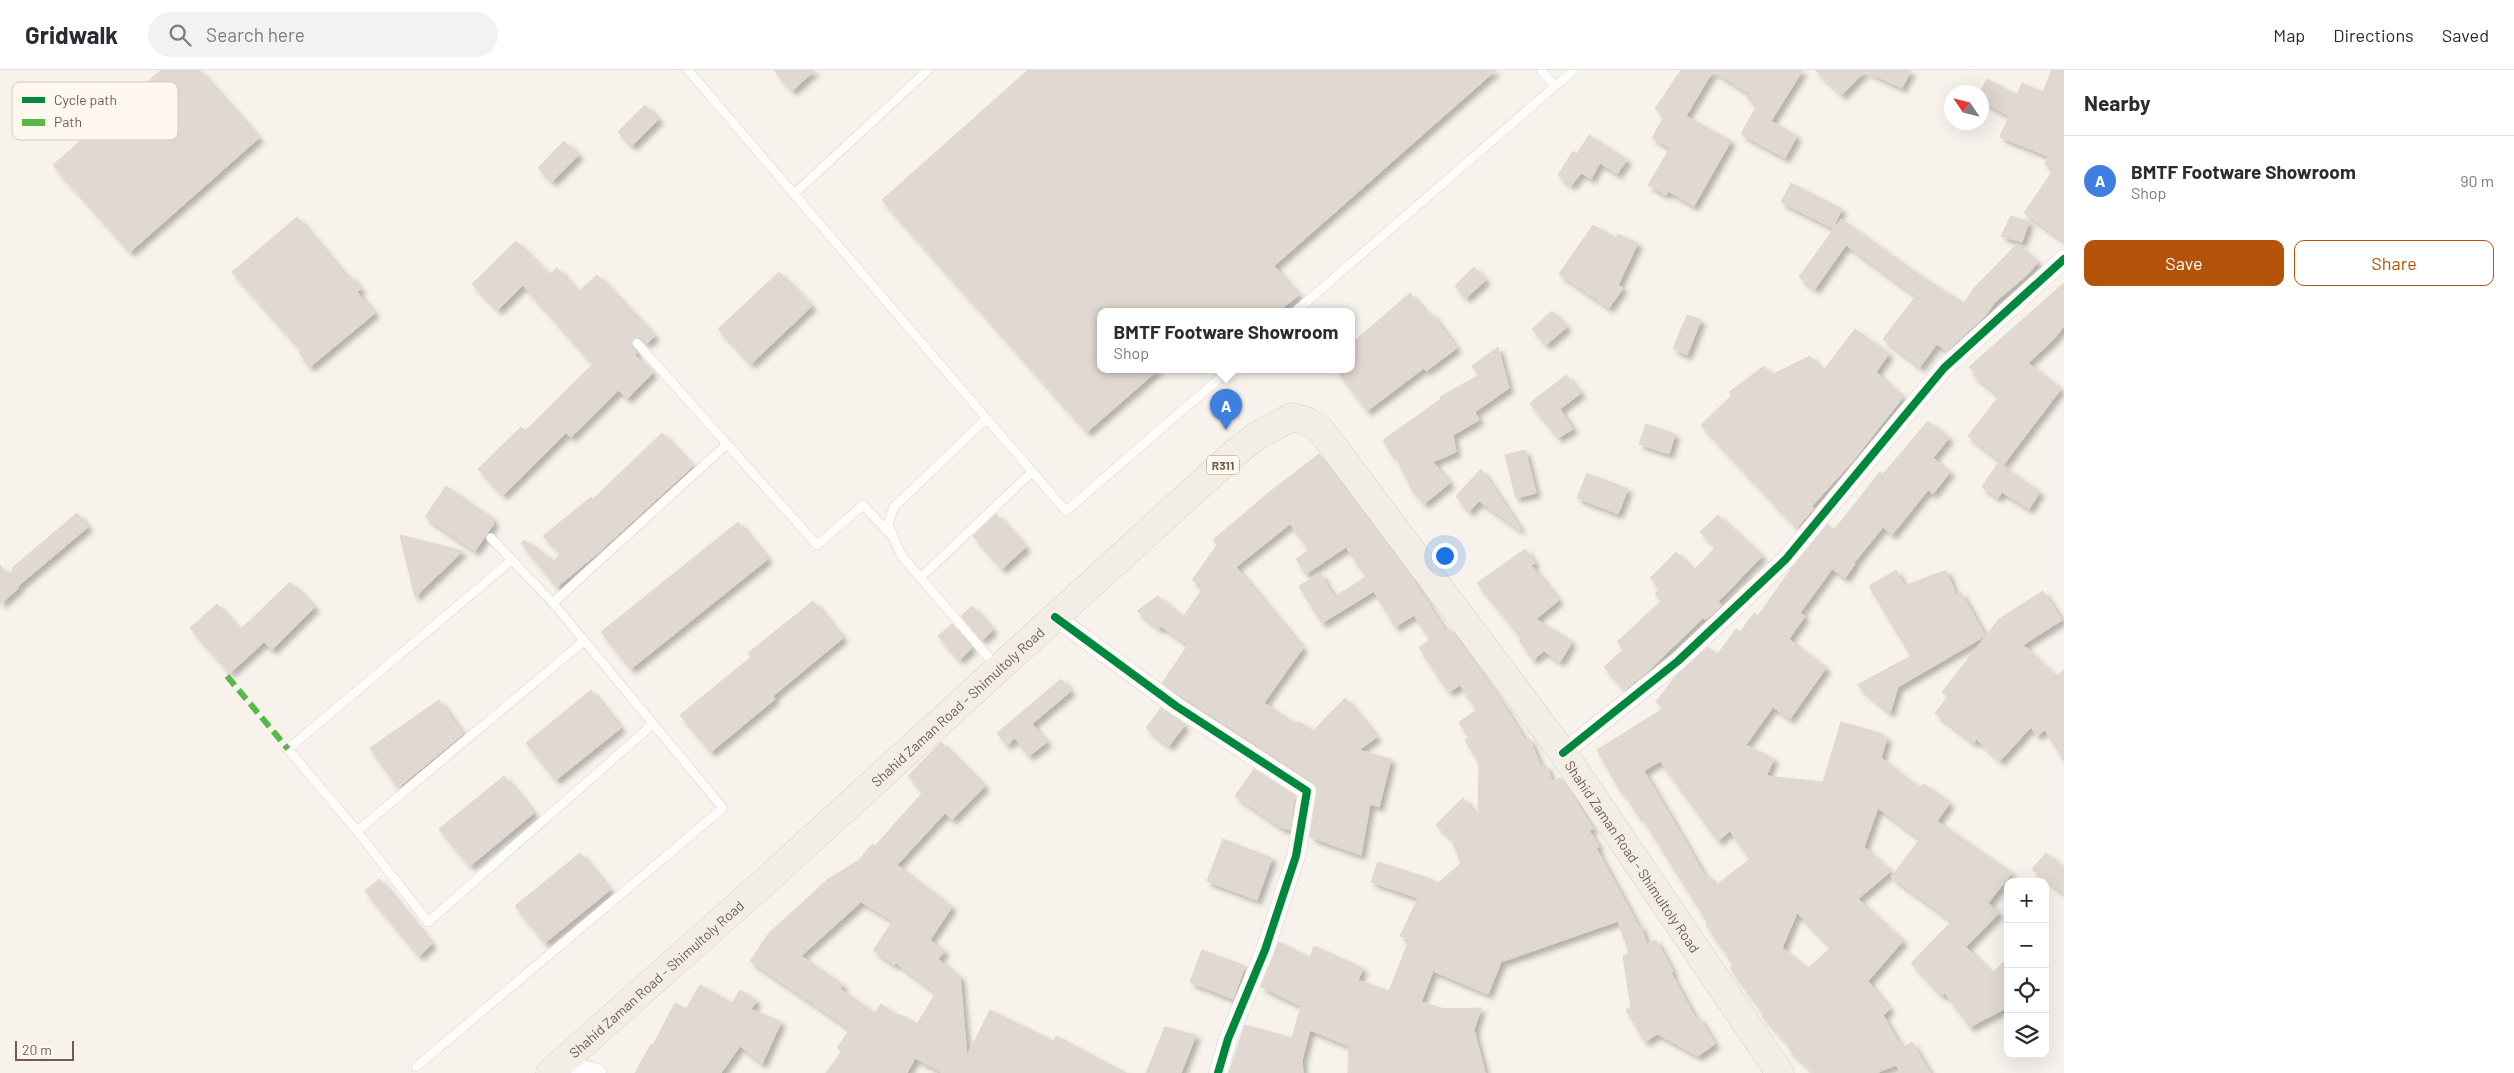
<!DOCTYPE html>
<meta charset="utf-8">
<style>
body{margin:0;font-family:Barlow,sans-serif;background:#f2f2f3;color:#2b2b33}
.controls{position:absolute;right:15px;bottom:15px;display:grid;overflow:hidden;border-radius:10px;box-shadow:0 5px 20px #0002}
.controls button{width:45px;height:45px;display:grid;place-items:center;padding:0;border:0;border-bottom:1px solid #e1e1e2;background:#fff;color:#2b2b33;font:25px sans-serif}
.compass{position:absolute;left:1944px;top:15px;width:45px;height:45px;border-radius:50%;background:#fff;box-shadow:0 5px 20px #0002;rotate:305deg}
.scale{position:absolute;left:15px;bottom:12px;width:59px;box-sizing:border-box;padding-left:5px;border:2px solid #745c4d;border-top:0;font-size:14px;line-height:18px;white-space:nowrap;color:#745c4d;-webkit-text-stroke:4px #fef8ee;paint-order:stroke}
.you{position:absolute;left:1444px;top:485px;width:18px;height:18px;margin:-12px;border:4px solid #fff;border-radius:50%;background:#1a73e8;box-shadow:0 0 0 8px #1a73e833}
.badge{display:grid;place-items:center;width:32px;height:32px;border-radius:50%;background:#b45309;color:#fff;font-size:16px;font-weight:700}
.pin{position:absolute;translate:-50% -41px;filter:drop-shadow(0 1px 2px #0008)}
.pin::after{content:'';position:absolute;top:26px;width:18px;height:15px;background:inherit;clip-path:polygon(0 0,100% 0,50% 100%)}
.popup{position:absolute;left:1097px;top:238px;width:258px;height:65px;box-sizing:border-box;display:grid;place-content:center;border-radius:10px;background:#fff;filter:drop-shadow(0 1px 4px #0005);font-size:16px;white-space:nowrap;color:#7c7c81}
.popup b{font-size:19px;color:#2b2b33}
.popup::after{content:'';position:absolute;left:50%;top:100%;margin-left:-10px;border:10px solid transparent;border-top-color:#fff}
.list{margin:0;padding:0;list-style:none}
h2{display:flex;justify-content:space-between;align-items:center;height:65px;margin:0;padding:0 20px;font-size:21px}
h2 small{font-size:16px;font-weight:400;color:#7c7c81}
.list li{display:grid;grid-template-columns:32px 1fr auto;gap:15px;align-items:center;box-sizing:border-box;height:90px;padding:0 20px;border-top:1px solid #e1e1e2}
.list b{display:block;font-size:19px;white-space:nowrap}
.list p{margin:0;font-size:16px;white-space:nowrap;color:#7c7c81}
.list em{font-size:16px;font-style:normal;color:#7c7c81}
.actions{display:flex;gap:10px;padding:15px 20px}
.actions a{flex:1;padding:11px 0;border:1px solid #b45309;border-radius:10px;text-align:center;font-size:18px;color:#b45309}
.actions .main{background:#b45309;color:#fff}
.icon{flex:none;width:28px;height:28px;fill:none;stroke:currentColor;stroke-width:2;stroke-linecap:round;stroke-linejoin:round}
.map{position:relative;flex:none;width:2064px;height:1003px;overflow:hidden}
header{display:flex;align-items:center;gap:30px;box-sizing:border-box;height:70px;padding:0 25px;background:#fff;border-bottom:1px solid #e1e1e2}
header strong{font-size:24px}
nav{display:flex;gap:28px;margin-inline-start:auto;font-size:18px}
.search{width:350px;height:45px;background:#f2f2f3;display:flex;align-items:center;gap:12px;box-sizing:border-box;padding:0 18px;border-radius:28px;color:#7c7c81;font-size:19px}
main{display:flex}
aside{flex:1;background:#fff}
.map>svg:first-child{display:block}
.building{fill:#e1d9d1;stroke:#e0d7ce;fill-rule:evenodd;filter:url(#shadow)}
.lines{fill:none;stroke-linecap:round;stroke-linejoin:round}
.lane-casing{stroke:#d6d0ca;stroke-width:10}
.street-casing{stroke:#d6d0ca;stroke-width:19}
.primary-casing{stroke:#d5cec7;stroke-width:29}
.lane{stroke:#fefdfc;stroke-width:9}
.street{stroke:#fefdfc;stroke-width:18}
.primary{stroke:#f2eee6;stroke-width:28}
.quiet{stroke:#58b947;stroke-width:6;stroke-dasharray:12 6;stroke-linecap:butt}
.cycleway-casing{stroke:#fef8ee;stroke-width:11}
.cycleway{stroke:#00873e;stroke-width:8}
.labels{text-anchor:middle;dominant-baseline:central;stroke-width:5;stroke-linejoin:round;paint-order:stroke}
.shield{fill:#fef8ee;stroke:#9d8b7d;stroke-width:1}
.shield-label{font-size:12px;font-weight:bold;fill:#745c4d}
.street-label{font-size:14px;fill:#745c4d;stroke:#fef8ee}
.key{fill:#fef8ee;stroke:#d5c9be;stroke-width:1}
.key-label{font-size:14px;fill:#745c4d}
</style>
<header>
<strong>Gridwalk</strong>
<div class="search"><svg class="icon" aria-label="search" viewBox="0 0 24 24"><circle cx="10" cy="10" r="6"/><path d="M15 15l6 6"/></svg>Search here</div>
<nav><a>Map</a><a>Directions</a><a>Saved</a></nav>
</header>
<main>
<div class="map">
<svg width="2064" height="1003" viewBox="0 0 2064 1003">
<defs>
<filter id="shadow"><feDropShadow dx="4.5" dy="4.5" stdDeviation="2.5" flood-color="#0004"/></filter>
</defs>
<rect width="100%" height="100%" fill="#f7f3ec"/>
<!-- building -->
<g class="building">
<polygon points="161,0 199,0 259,68 130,182 53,95"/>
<polygon points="774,0 815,0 792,21"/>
<polygon points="1028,0 1496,0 1274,196 1299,225 1279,241 1101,241 1101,299 1159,299 1087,362 882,130"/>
<polygon points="1681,0 1803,0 1771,51 1797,66 1785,88 1741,64 1757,35 1747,28 1750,24 1713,1 1686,46 1731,71 1694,136 1668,121 1666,125 1648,115 1670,78 1652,68 1665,45 1655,39"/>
<polygon points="1815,0 1911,0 1902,18 1865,1 1842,25"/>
<polygon points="2052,0 2064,0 2064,171 2024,143 2054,99 2045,95 2048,86 2000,67 2009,46 1982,31 1982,19 1987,9 2017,25 2022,13 2043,22"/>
<polygon points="645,35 659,49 632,76 618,62"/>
<polygon points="1589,65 1627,90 1617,104 1600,93 1591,109 1581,103 1571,116 1558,105 1573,81 1577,84"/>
<polygon points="564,71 579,85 552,112 538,98"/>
<polygon points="1791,113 1842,139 1833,158 1781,132"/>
<polygon points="2011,146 2029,152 2022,172 2001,166"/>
<polygon points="297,147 347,207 349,205 361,219 357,222 375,243 310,297 299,283 302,281 232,202"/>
<polygon points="1841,149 1928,211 1964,233 1974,218 2017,174 2038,192 2028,204 1995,232 1986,245 1947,281 1937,274 1920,297 1883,269 1916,226 1846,175 1815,219 1799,207"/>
<polygon points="1593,155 1616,168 1618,164 1638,173 1618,215 1623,218 1609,238 1559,204"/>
<polygon points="516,171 549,205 557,198 578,222 597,205 655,266 646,274 639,267 635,267 631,274 637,283 635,285 653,303 627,329 619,320 571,367 566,363 503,425 478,399 521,357 525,361 593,294 523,215 498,240 472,214"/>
<polygon points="1474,197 1486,210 1466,228 1455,216"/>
<polygon points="779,202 812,236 751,294 718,259"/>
<polygon points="2064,213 2064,256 2054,269 2028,293 2061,319 2004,394 1968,366 1999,326 1973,305 1975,302 1969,297"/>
<polygon points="1410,223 1428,245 1431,243 1457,278 1426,301 1424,298 1367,341 1336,299 1351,299 1351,274"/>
<polygon points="1552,241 1567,257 1546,275 1532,259"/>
<polygon points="1687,245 1701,250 1687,285 1673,279"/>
<polygon points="1855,259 1889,284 1876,302 1903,327 1852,392 1812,436 1814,438 1797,458 1701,355 1732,325 1729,322 1764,296 1771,305 1810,286 1823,301"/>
<polygon points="1498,277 1509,318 1475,342 1479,350 1453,365 1456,382 1433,392 1450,413 1424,434 1411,418 1394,383 1392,385 1383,370 1441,329 1440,327 1479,305 1472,296"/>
<polygon points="1566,305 1581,323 1560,339 1573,359 1558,368 1530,333"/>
<path d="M1928,351L1949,368L1933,388L1950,402L1933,424L1928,420L1892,465L1883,457L1854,493L1855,494L1845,508L1832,499L1800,543L1805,546L1789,569L1826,598L1790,649L1773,637L1746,675L1774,689L1766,706L1823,712L1841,652L1883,664L1882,666L1887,668L1881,688L1920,718L1924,714L1950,733L1937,751L2012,803L1988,833L1999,843L1966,877L1992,903L2008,888V937L1970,957L1945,923L1942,926L1911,893L1952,851L1891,807L1920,769L1878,738L1864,777L1891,801L1858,829L1903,871L1868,911L1890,939L1883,945L1896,968L1903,978L1912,972L1930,1003H1901L1896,995L1876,1003H1814L1788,978L1790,976L1762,946L1768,938L1762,942L1730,898L1733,894L1706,855L1708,853L1641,746L1639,747L1623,721L1621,722L1597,680L1664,638L1656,632L1674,608L1708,577L1717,585L1736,559L1740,562L1754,543L1758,546L1791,499L1828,454L1834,460L1880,402L1883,404ZM1660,691L1718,771L1730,761L1750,789L1715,816L1707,805L1705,806L1644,701ZM1797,843L1831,877L1808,899L1782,878Z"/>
<polygon points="1646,354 1675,364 1669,384 1639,374"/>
<polygon points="662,363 693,396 598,483 557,517 521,473 524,470 554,491 561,483 543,466 591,427 593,429"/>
<polygon points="1525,380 1536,423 1516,428 1505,385"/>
<polygon points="1319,384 1412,508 1445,560 1450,559 1505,637 1525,670 1529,668 1541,697 1546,695 1552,711 1561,708 1572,724 1593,759 1589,760 1599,777 1596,778 1639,857 1641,856 1647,874 1656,870 1673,902 1671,903 1696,949 1699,947 1715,974 1698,986 1657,964 1645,972 1626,940 1631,937 1623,886 1629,883 1618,851 1501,892 1488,924 1433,901 1421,932 1444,939 1481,938 1474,960 1485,1003 1348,1003 1349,976 1310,960 1302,990 1303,1003 1229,1003 1245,955 1292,968 1301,936 1261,917 1279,872 1310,887 1314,876 1363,898 1358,910 1389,921 1409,870 1400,866 1418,828 1371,812 1378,792 1431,809 1437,814 1461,793 1451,768 1436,755 1463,728 1478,747 1479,693 1465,670 1469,668 1459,652 1477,640 1460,615 1449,622 1438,607 1419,577 1430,570 1414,545 1395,557 1374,521 1322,553 1299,516 1320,503 1334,527 1366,507 1346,477 1306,504 1296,489 1309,480 1290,454 1236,497 1303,578 1264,633 1296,654 1298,651 1313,661 1345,628 1377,667 1359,680 1391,689 1379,737 1370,734 1361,785 1310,767 1317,723 1313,712 1162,613 1188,575 1161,556 1159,559 1137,541 1158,526 1183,547 1203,518 1192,510 1217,475 1213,470 1267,424"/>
<polygon points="1998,393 2040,422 2029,439 2002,422 1998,428 1982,417"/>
<polygon points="1481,399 1521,459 1520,460 1479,431 1469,442 1456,426"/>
<polygon points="1587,403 1628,419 1618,444 1577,428"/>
<polygon points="446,416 493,449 493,455 475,481 425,447"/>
<polygon points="77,443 88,457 17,517 19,518 0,534 0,495 8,505 14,499 12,498"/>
<polygon points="996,444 1026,477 1002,499 973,466"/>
<polygon points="1718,445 1762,486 1718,532 1722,535 1710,546 1705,550 1703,548 1646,603 1625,620 1604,597 1624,579 1617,572 1661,531 1655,524 1660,518 1650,508 1676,482 1694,500 1716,477 1700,462"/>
<polygon points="738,452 768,489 631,599 601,562"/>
<polygon points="400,465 463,481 415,527"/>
<polygon points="1525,479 1535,493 1531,495 1559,530 1536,549 1570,570 1570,576 1560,592 1544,581 1533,590 1519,570 1523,570 1477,513"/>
<polygon points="1896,500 1904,516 1946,500 1956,525 1961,522 1985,566 1898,617 1890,643 1857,615 1911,586 1869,516"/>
<polygon points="290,512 315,537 272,580 264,572 230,603 190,558 217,534 240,560"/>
<polygon points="2043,521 2062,550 2023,575 2056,607 2064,600 2064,691 2045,660 2037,666 2031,657 2000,691 1976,669 1974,673 1935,643 1948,627 1942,622 1999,549"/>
<polygon points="813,531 843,568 773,626 775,629 711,682 680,645 751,587 748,583"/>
<polygon points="972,536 993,560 982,570 961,546"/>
<polygon points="952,554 972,578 959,590 938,566"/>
<polygon points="1061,609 1071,621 1032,654 1047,672 1029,686 1015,668 1007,675 997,663"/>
<polygon points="591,620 621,658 556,710 526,673"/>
<polygon points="439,630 463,664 398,718 370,678"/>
<polygon points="1161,638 1185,655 1169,676 1146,658"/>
<path d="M941,672L985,716L952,750L945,743L897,795L952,837L930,870L945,881L938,889L960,907L967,986L990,940L1054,971L1056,966L1126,1003H943L915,988L907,1003H826L842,981L837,978L850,959L750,891L769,863L827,810L859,790L872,774L875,776L923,722L908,706ZM861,832L893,851L873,880L894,895L896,893L936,923L917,954L899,944L898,946L881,934L875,943L840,919L843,915L801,886Z"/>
<polygon points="1254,699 1295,726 1290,760 1280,757 1235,726"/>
<polygon points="504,706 534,743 470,796 439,759"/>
<polygon points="1223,769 1272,788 1257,830 1207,811"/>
<polygon points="580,783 610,820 545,873 515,836"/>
<polygon points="2046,783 2064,798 2064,824 2032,799"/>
<polygon points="379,809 432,874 419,886 365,821"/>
<polygon points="1202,880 1245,896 1233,929 1190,912"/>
<polygon points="700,915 732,933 740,920 757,931 751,939 781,952 762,994 740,976 721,1003 635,1003 651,974 653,975 675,933 686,939"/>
<polygon points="1165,957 1196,965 1181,1003 1146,1003"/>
</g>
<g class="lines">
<!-- lane casing -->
<g class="lane-casing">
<g id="lane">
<polyline points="688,0 794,124"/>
<polyline points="928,0 794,124 1066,441 1230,299"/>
<polyline points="1555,16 1574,0"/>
<polyline points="1296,241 1555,16 1541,0"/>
<polyline points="637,273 817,475 863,435 891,465"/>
<polyline points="986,349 894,437 888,454 901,485 996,596"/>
<polyline points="491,468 553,533 727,374"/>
<polyline points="512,490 288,679 357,761 584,571"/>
<polyline points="920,508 1032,402"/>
<polyline points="357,761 428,852 653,654"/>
<polyline points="416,997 723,738 553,533"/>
</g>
</g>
<!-- street casing -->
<g class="street-casing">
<g id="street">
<polyline points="1055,547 1176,636 1307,721 1296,786 1265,880 1228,969 1218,1003"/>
<polyline points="1563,683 1678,591 1786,489 1944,298 2064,189"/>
<polyline points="561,993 597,1003"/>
</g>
</g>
<!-- primary casing -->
<g class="primary-casing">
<g id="primary">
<path id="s1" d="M550,1003L769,808L1236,382L1258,365L1292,347L1306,351L1320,359L1563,683L1780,1003"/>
</g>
</g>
<!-- lane -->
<use href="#lane" class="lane"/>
<!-- street -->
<use href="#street" class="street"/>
<!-- primary -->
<use href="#primary" class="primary"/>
<!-- quiet -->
<polyline class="quiet" points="227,606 288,679"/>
<!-- cycleway casing -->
<g class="cycleway-casing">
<g id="cycleway">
<polyline points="1055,547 1176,636 1307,721 1296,786 1265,880 1228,969 1218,1003"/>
<polyline points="1563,683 1678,591 1786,489 1944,298 2064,189"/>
</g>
</g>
<!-- cycleway -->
<use href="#cycleway" class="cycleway"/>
</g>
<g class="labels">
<!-- shield labels -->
<rect class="shield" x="1207" y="385.5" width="32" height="19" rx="4"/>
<g class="shield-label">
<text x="1223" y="395">R311</text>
</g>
<!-- street labels -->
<g class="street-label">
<text stroke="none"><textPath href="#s1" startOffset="548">Shahid Zaman Road - Shimultoly Road</textPath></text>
<text stroke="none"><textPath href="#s1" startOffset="1552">Shahid Zaman Road - Shimultoly Road</textPath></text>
<text stroke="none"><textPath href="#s1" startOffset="142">Shahid Zaman Road - Shimultoly Road</textPath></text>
</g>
</g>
<!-- legend -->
<rect x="12" y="12" width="166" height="58" rx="8" class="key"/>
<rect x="22" y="27" width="23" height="6" fill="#00873e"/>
<rect x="22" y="49" width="23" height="7" fill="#58b947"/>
<g class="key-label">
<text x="54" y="35">Cycle path</text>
<text x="54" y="57">Path</text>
</g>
</svg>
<div class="controls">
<button>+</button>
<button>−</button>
<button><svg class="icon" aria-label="locate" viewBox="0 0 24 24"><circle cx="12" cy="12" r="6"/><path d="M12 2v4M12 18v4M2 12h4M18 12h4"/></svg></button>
<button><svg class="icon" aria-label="layers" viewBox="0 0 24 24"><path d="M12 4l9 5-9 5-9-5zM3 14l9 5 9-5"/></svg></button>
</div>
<svg class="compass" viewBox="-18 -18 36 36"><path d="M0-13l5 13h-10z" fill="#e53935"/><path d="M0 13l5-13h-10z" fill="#7c7c81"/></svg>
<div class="scale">20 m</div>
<div class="you"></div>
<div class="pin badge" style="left:1226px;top:360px;background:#3f7fe0">A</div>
<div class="popup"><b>BMTF Footware Showroom</b>Shop</div>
</div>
<aside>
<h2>Nearby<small></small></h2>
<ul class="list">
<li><span class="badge" style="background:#3f7fe0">A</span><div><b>BMTF Footware Showroom</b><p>Shop</p></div><em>90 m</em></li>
</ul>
<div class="actions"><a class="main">Save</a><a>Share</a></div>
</aside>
</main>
